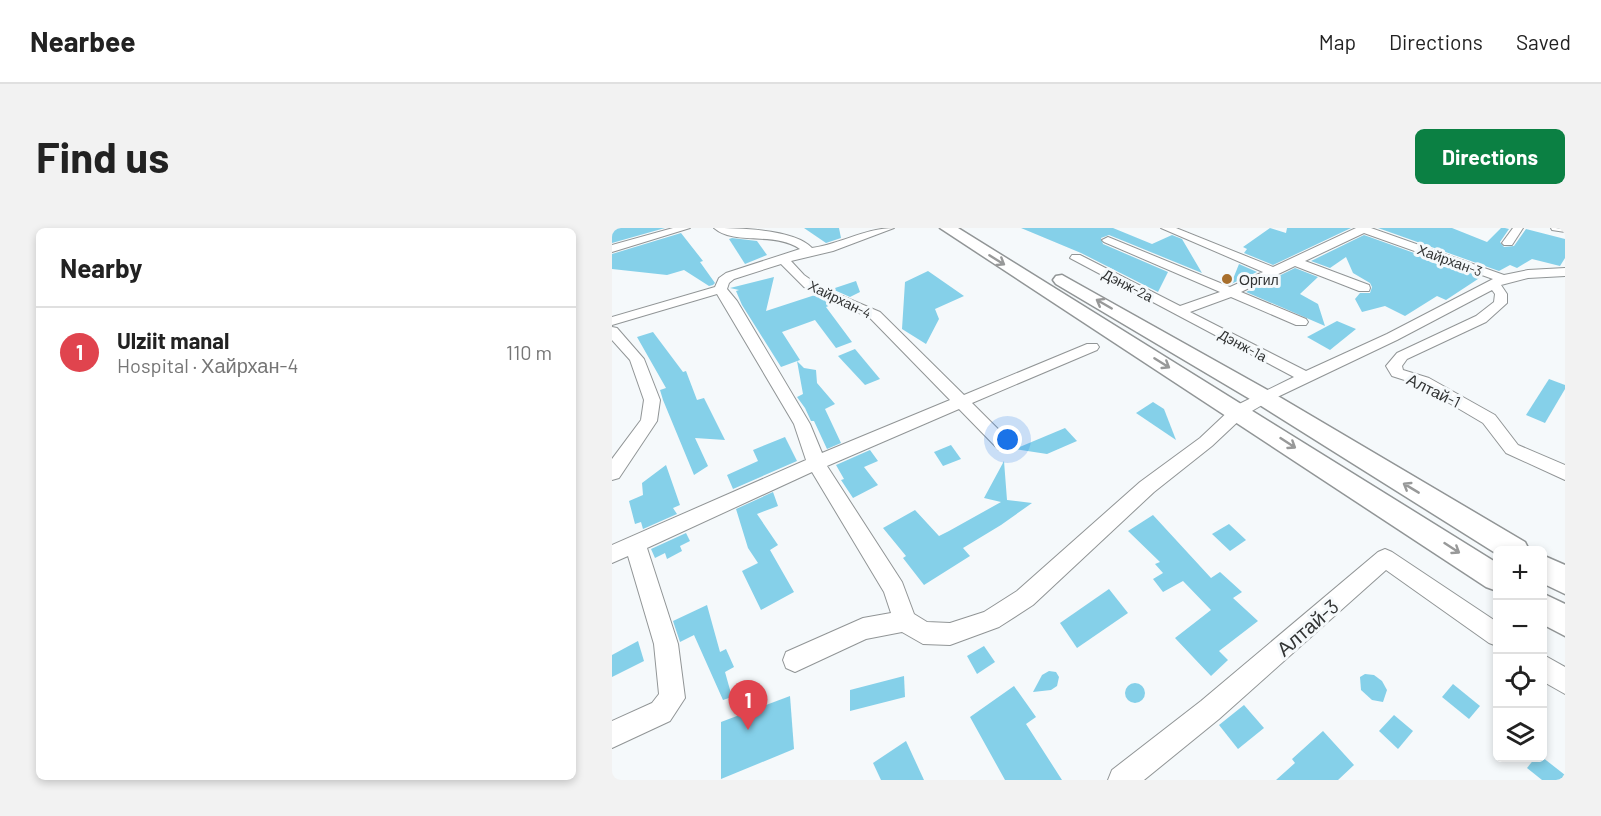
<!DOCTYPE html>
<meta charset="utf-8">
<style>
body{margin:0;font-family:Barlow,sans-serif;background:#f2f2f2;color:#222}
.controls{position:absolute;right:18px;bottom:18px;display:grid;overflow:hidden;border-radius:9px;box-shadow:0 3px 9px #0003}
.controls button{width:54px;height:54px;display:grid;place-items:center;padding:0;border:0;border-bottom:2px solid #e0e0e0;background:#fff;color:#222;font:30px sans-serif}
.you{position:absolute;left:396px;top:212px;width:21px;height:21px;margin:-15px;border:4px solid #fff;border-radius:50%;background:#1a73e8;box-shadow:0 0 0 9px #1a73e833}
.badge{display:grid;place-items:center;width:39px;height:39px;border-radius:50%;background:#0b8043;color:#fff;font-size:20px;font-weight:700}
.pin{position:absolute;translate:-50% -50px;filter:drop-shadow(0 2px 3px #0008)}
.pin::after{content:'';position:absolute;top:32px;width:21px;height:18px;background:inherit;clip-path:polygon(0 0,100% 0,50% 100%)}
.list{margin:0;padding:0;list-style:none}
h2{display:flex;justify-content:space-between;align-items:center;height:78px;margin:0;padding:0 24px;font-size:26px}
h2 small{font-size:20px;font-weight:400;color:#767676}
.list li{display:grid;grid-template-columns:39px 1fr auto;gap:18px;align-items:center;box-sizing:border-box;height:90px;padding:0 24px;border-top:2px solid #e0e0e0}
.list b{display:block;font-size:22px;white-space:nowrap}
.list p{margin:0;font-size:20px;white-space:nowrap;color:#767676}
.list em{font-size:20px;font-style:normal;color:#767676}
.icon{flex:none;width:33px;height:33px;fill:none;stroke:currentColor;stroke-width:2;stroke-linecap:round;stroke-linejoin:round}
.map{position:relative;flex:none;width:953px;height:552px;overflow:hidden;border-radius:9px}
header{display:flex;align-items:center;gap:36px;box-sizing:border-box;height:84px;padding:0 30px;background:#fff;border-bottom:2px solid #e0e0e0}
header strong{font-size:28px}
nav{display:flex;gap:33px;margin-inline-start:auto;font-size:21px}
.intro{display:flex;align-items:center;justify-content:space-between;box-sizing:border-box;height:144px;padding:0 36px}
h1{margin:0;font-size:42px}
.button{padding:15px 27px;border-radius:9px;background:#0b8043;color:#fff;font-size:21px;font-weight:700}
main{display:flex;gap:36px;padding:0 36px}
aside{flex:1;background:#fff;border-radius:9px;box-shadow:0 3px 9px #0003}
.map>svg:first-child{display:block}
.building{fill:#85d0e9}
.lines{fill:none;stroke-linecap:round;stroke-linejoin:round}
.minor-casing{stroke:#919596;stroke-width:2}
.secondary-casing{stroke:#919596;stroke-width:3}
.minor{fill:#fff;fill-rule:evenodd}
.secondary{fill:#fff;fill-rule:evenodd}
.oneway{stroke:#989999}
.poi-dot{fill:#a86f2d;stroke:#f5f9fb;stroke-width:2}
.labels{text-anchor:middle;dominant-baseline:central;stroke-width:6;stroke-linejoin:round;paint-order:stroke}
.far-street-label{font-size:14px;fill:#313333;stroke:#f5f9fb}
.far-poi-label{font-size:14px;fill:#313333;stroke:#f5f9fb;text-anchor:start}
.street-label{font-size:16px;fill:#313333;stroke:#f5f9fb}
.near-street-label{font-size:20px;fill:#313333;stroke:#f5f9fb}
</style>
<header>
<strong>Nearbee</strong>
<nav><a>Map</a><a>Directions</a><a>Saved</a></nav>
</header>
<div class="intro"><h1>Find us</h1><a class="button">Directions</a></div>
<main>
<aside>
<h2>Nearby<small></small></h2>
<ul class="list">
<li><span class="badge" style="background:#e0444e">1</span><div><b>Ulziit manal</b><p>Hospital · Хайрхан-4</p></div><em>110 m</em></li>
</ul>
</aside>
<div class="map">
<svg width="953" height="552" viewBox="0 0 953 552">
<rect width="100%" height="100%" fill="#f5f9fb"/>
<!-- building -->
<g class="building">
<polygon points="0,0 53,0 0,15"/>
<polygon points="192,0 227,0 229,10 214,15"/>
<polygon points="409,0 501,0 540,16 560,7 570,11 590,45 497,7 489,10 491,16 556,44 546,64 469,25"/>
<polygon points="658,0 674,5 675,0 739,0 661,37 632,25 635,21 631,19"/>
<polygon points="766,0 840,0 875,14 889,0 893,0 897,1 888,14 892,19 902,18 914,1 953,11 953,30 948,38 920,31 905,40 898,37 887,43"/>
<polygon points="69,5 91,33 88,34 103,55 101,57 97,58 72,42 55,47 0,41 0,26"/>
<polygon points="752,7 869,49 834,72 825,68 793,88 773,78 750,84 743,71 748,65 758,65 760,59 758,55 741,45 734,29 718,40 699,33"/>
<polygon points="120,10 145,13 155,27 133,36 117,11"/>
<polygon points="627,36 645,44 619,56"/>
<polygon points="683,40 706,49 688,66 706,76 713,98 634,64"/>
<polygon points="316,43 352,68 323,81 327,91 314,116 290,101 293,54"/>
<polygon points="162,49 154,83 203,67 222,76 214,79 240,114 224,120 203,92 170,104 188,132 169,139 130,77 124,63 127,62 118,60"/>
<polygon points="244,53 248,64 238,69 220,61"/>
<polygon points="725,93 744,101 718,122 695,109"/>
<polygon points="41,104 71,144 74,143 85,172 92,170 113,212 83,210 96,238 82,247 51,172 48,162 54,160 25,109"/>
<polygon points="243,121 268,151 253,157 226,128"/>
<polygon points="185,133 192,140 204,142 205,155 223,176 213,181 229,215 215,221 202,193 199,193 193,180 185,169 191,166"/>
<polygon points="937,151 953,157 953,161 933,195 914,187"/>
<polygon points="541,174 552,181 564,212 524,185"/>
<polygon points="453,200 465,213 435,226 403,221"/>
<polygon points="173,209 185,233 121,261 115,247 146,233 141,222"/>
<polygon points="339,217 349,231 331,238 322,224"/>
<polygon points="258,222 266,233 252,239 266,257 241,270 229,252 232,251 224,237"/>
<polygon points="392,233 395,272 420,275 389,297 351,320 358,328 312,357 291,330 294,328 271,300 303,282 327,308 337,303 389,274 372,270"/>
<polygon points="54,237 68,277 61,280 65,286 31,301 29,294 23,296 17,273 31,267 30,255"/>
<polygon points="161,264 166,278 145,286 166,317 158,322 182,364 149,382 130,343 146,335 136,320 124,281"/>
<polygon points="541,287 599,350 608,344 630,364 621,370 646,393 607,423 616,432 599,448 563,410 599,382 571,353 551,364 541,351 551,345 543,336 548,334 516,303"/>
<polygon points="617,296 634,312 618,323 600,306"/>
<polygon points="74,305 78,313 68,318 70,323 55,331 53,325 43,330 39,321"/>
<polygon points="497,361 516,385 465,420 448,395"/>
<polygon points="95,377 108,424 114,421 122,439 113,444 120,469 111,472 82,407 68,414 61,393"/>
<polygon points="26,413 32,433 0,449 0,427"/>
<polygon points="372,418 383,434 365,446 355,428"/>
<polygon points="437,443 444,444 447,449 445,458 439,462 421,464 430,447"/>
<polygon points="753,446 762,447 770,453 775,462 771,474 760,472 749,462 748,449"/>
<polygon points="292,448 293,469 238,483 238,462"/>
<circle cx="523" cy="465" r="10"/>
<polygon points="841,456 868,478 857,491 830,469"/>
<polygon points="402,458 424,489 414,496 450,552 393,552 358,489"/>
<polygon points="178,468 182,521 109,551 109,494"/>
<polygon points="632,477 652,500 626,521 607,497"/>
<polygon points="782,487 801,503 786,521 767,503"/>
<polygon points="711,503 742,537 726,552 664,552 683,535 680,531"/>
<polygon points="294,513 312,552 269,552 261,535"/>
<polygon points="930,529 953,547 953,552 930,552 915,540 923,530"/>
</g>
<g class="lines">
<!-- minor casing -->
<g class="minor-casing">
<g id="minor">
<polygon points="61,0 78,0 0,24 0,17"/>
<path d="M102,0C126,0 183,1 200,20C228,16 254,0 282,0L221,23L179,33L192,47L209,59L268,84L352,167L475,116H485L487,119L485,122L360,175L399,214L402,218L399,222H387L347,181L215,238L290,354L302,386L315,394L338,395L372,384L405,363L528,254L588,210L621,179L682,149L458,30L460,27H468L568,78L608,64L492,14L490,12L496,9L618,59L651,44L549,0H564L661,39L744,0H759L892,47L916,42L953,40V48L916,50L889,57L895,66V75L874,94L795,131L790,138L791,142L817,150L883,187L906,217L953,237V252L894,225L871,195L805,156L780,148L774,138L785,125L864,88L882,74L883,66L880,62L785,112L657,173L633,187L600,218L542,264L421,377L387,399L338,417L311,416L290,404L254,411L183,444L174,440L171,432L174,424L251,390L279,385L272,364L200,244L35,320L66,416L73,470L58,493L0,520V493L40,475L47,466L42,416L16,328L0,335V317L194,232L182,196L105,66L0,97V89L103,59L107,50L114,45L188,21C162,3 123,18 102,0ZM752,5L881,51L775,106L694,143L578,84L619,69L684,97H694L696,94L694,91L629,64L683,38L747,63H757L758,60L757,57L693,33ZM169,36L192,59L258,90L338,172L210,225L198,196L125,73L115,61L117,55L122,51Z"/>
<polygon points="901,0 911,0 900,17 892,17 890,15"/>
<polygon points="939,0 953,0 953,4 940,2"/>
<polygon points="0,99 5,100 32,131 48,172 45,193 7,250 0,252 0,231 29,192 32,172 18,132 0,112"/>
<polygon points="773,321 780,324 885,394 885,418 877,415 774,342 607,491 532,552 496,552 500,542 589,473 766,324"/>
<polygon points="930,426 953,439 953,466 930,453"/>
</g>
</g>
<!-- secondary casing -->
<g class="secondary-casing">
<g id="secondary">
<polygon points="328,0 346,0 885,335 885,363 874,359"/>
<polygon points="450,47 659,164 913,314 917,322 885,322 885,326 643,174 444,56 441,52 444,48"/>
<polygon points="930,327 953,337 953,366 930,355"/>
<polygon points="930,365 953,376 953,408 930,396"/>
</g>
</g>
<!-- minor -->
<use href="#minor" class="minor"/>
<!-- secondary -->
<use href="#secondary" class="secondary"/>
</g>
<!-- one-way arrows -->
<defs><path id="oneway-shaft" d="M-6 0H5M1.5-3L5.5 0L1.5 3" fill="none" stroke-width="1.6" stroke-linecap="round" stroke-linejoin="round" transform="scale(1.5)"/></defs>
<g class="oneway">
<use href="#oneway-shaft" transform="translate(385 32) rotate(32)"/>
<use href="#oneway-shaft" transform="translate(492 76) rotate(-150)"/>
<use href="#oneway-shaft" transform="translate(550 135) rotate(32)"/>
<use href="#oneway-shaft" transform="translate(676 215) rotate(33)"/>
<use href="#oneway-shaft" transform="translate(799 260) rotate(-149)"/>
<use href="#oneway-shaft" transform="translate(840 320) rotate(33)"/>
</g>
<!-- markers -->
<circle class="poi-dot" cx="615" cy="51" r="6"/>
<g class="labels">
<!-- far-street labels -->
<g class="far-street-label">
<text transform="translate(838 32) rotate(20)">Хайрхан-3</text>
<text transform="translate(516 57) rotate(27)">Дэнж-2а</text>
<text transform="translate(228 71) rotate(26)">Хайрхан-4</text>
<text transform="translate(631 117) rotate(28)">Дэнж-1а</text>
</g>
<!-- far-poi labels -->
<g class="far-poi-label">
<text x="627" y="51">Оргил</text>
</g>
<!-- street labels -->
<g class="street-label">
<text transform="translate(822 162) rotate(26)">Алтай-1</text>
</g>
<!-- near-street labels -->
<g class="near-street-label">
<text transform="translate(695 399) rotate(-41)">Алтай-3</text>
</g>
</g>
</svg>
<div class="controls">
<button>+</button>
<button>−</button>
<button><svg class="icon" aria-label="locate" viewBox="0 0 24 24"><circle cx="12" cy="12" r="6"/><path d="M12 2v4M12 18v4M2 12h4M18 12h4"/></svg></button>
<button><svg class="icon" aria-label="layers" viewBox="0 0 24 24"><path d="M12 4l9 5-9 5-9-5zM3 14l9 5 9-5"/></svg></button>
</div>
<div class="you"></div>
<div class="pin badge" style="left:136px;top:502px;background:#e0444e">1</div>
</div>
</main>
